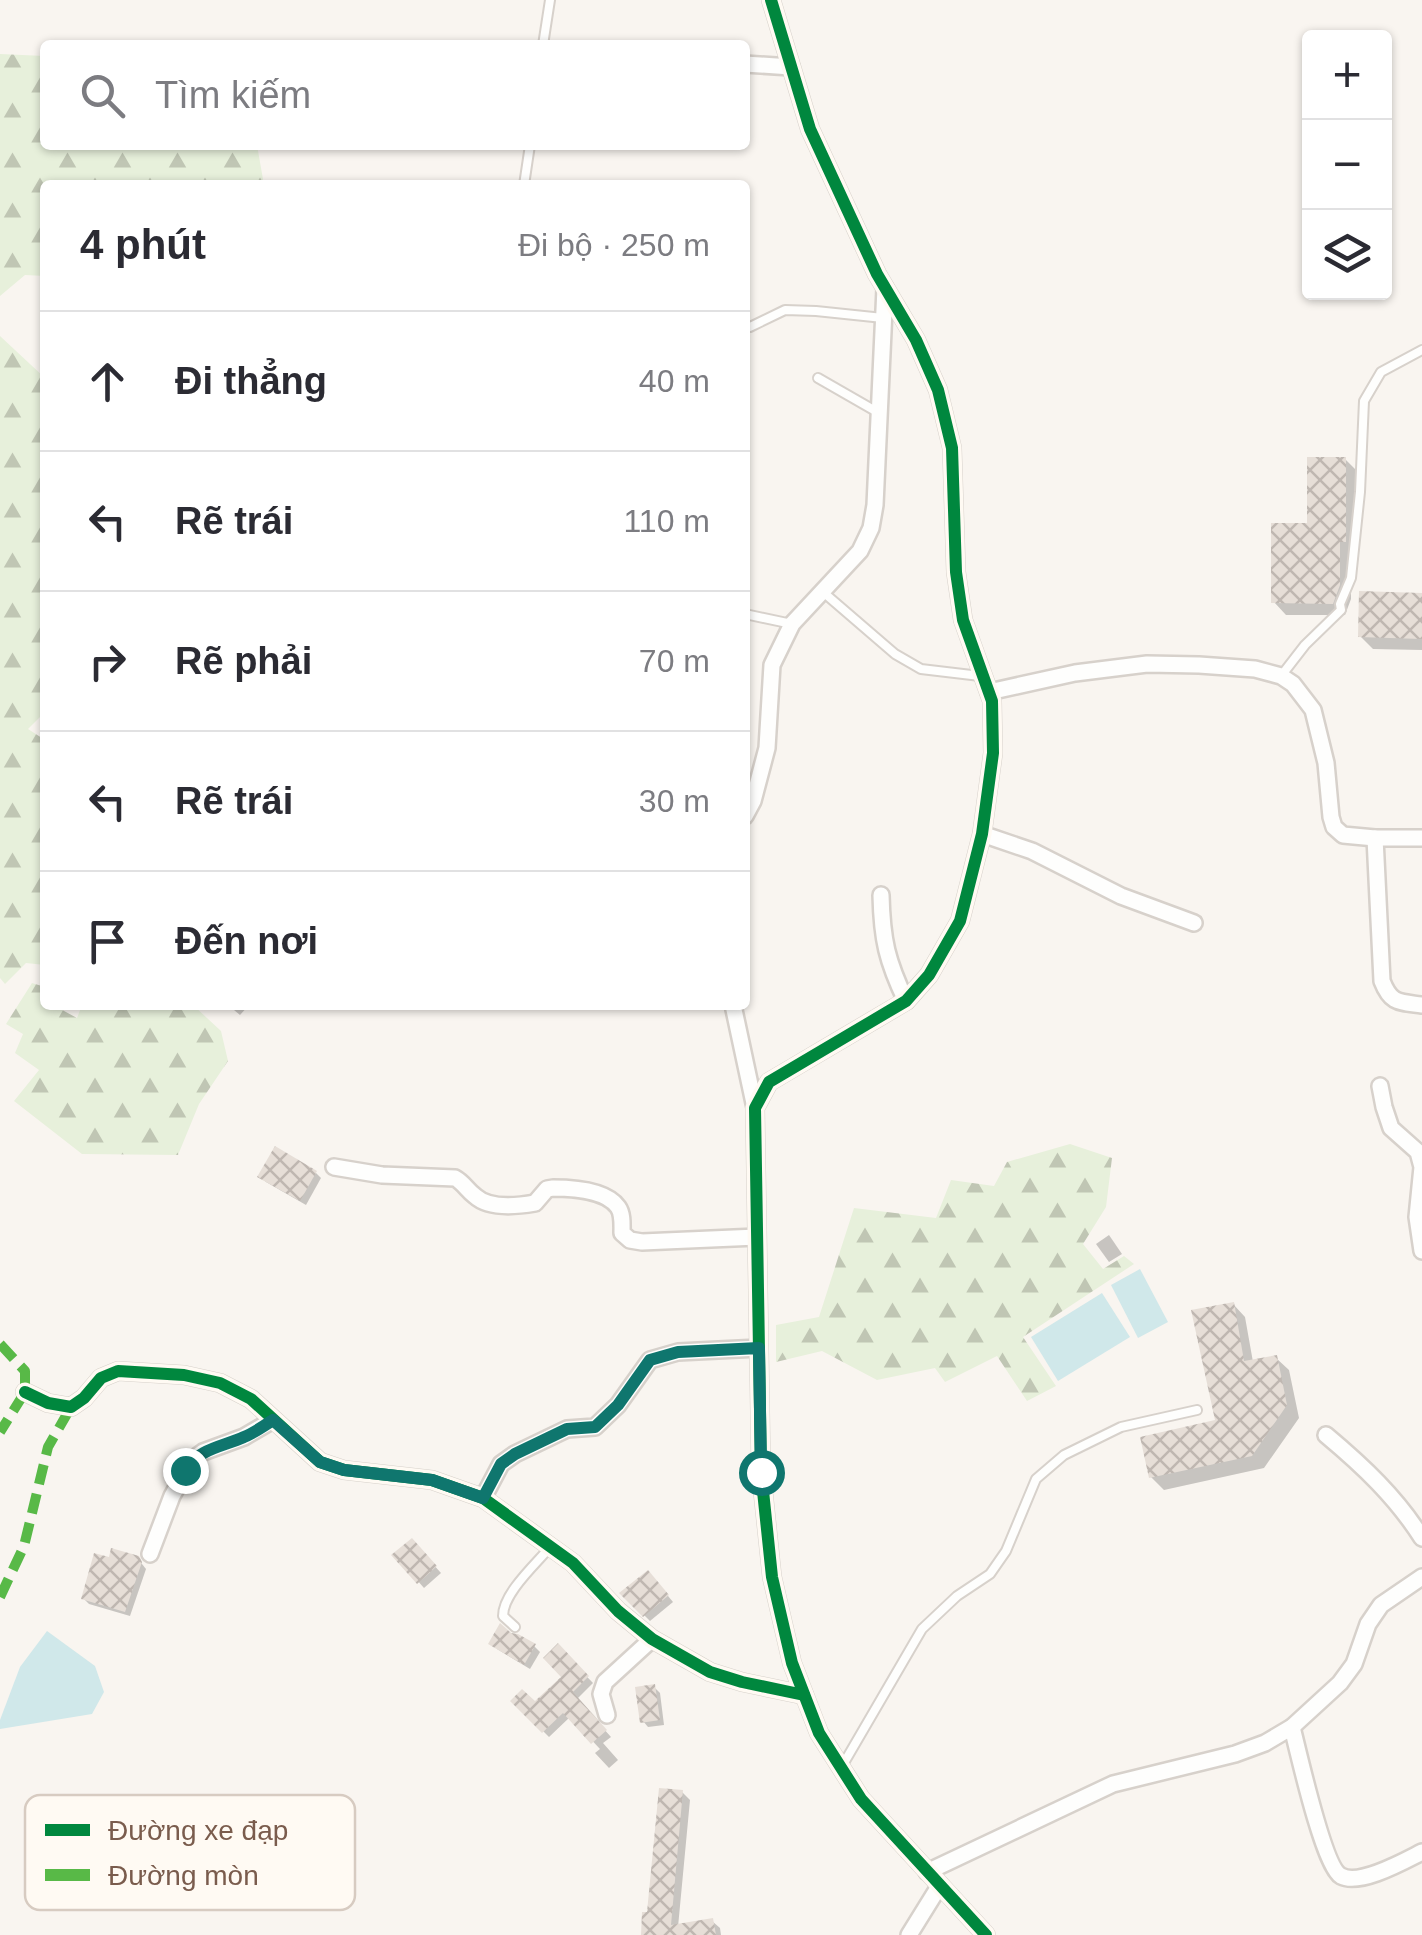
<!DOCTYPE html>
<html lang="vi">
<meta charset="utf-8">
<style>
body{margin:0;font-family:Helvetica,sans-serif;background:#f7f7f7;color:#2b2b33}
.controls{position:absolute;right:30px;top:30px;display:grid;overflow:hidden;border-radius:10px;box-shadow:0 2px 8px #0004}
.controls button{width:90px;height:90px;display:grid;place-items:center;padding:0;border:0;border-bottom:2px solid #e1e1e2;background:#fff;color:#2b2b33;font:50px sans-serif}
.stop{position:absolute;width:30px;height:30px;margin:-22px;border:8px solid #0f766e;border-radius:50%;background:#fff}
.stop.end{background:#0f766e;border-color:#fff;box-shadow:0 2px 10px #0008}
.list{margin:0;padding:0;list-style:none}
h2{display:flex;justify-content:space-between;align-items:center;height:130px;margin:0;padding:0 40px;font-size:42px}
h2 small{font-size:32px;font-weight:400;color:#7c7c81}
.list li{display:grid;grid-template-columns:65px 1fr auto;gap:30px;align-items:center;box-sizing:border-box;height:140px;padding:0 40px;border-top:2px solid #e1e1e2}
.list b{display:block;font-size:38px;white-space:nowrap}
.list em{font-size:32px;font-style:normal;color:#7c7c81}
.icon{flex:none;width:55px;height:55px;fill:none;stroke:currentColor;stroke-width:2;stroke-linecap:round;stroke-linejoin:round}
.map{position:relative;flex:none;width:1422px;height:1935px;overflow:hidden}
.search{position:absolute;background:#fff;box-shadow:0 2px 8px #0004;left:40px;top:40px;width:710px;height:110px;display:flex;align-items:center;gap:25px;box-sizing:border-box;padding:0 35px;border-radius:10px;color:#7c7c81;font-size:38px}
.panel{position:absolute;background:#fff;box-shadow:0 2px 8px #0004;left:40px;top:180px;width:710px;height:830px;border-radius:10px}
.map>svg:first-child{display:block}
.forest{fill:url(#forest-firs)}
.water{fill:#d0e8ea}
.shadow{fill:#0003}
.building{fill:url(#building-cross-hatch)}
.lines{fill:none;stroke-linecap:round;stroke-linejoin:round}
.lane-casing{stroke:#d7d1cb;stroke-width:12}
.street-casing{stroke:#d7d1cb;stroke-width:20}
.lane{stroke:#fefefd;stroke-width:8}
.street{stroke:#fefefd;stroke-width:15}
.quiet{stroke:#58b947;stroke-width:10;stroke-dasharray:20 10;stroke-linecap:butt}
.cycleway-casing{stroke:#fffaf3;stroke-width:19}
.cycleway{stroke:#00873e;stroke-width:12}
.route{stroke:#0f766e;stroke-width:12}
.key{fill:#fffaf3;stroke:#d7cbc1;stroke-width:2.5}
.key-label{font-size:28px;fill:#7a5c4d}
</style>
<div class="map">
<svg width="1422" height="1935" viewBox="0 0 1422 1935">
<defs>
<pattern id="forest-firs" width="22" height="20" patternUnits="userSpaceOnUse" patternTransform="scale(2.5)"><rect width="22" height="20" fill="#e7f0db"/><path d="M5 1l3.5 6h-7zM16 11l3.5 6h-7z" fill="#c0c6b4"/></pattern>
<pattern id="building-cross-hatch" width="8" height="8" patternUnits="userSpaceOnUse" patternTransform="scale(2.5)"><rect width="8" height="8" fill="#e6ded7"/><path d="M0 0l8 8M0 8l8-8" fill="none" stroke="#bfb7b1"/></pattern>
</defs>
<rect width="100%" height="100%" fill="#f9f5f0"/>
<!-- forest -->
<g class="forest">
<polygon points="0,54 45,56 45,145 257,145 264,185 45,185 45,276 25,275 0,296"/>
<polygon points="0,336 45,378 45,712 28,729 45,740 45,965 26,963 5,984 0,978"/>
<polygon points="32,983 45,987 45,1005 53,1005 77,1018 82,1005 193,1005 221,1031 228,1061 199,1104 178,1155 82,1154 14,1101 39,1070 15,1053 23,1034 6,1024"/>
<polygon points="1070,1144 1112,1158 1106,1207 1083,1244 1103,1269 1124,1256 1134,1264 1023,1337 1056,1386 1027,1401 997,1356 945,1382 935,1368 877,1380 822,1351 776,1362 776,1325 819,1317 854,1208 936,1218 951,1180 994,1186 1007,1162"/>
</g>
<!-- water -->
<g class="water">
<polygon points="1140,1269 1168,1322 1138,1338 1111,1285"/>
<polygon points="1102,1293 1130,1337 1058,1381 1031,1337"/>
<polygon points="47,1631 95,1666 104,1692 92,1714 0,1729 0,1720 20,1667"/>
</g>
<!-- shadow -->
<g class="shadow">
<polygon points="1345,459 1358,472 1358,554 1351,554 1351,599 1345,615 1286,615 1274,602 1309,526"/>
<polygon points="1422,596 1422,650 1373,649 1360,636"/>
<polygon points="228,1005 249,1005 240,1015"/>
<polygon points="316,1173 321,1178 306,1205 266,1182 260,1177"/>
<polygon points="1109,1235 1122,1254 1109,1262 1096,1244"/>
<polygon points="1233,1304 1245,1317 1253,1362 1276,1358 1289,1370 1299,1418 1264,1468 1164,1490 1151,1477 1218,1422"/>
<polygon points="412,1541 441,1573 424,1588 395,1555"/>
<polygon points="138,1559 146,1569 130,1616 89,1604 84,1599"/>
<polygon points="654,1579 673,1602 650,1621 623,1594"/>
<polygon points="534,1646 540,1652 530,1669 497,1649"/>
<polygon points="558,1647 593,1683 577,1699 611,1737 603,1743 618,1760 609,1768 595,1753 600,1749 570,1717 549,1737 513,1701 535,1705 564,1677"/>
<polygon points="654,1687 660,1693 664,1725 648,1727 643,1721"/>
<polygon points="682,1792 690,1800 678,1927 712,1921 720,1928 721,1935 644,1935"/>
</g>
<!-- building -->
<g class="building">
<polygon points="1307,457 1346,457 1346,542 1340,542 1340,585 1333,604 1271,603 1271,523 1307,523"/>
<polygon points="1359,591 1422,593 1422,639 1358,637"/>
<polygon points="275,1146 317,1171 300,1201 257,1177"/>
<polygon points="1234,1302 1244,1361 1277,1355 1287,1405 1252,1456 1149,1478 1140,1437 1215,1420 1191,1310"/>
<polygon points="412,1538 437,1566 417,1584 391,1555"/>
<polygon points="111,1548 139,1556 142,1562 125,1612 81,1599 94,1553 109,1557"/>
<polygon points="648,1570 669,1595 643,1617 619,1593"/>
<polygon points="500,1623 511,1633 518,1634 536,1644 524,1665 488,1644"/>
<polygon points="558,1643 589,1676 573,1692 607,1730 591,1744 563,1713 542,1733 510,1701 522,1689 535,1701 561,1677 543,1658"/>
<polygon points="655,1684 660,1720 640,1723 635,1687"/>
<polygon points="659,1788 683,1790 671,1925 713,1918 716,1935 641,1935 642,1912 647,1912"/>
</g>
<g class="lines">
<!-- lane casing -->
<g class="lane-casing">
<g id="lane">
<polyline points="543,45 550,0"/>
<polyline points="524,185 530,145"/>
<polyline points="745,326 750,327 785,310 816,311 883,318"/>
<polyline points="818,378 879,413"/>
<polyline points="823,592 895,654 921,669 980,676"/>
<polyline points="745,614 792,624"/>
<polyline points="1281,676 1305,645 1341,610 1340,604 1351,578 1360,492 1364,401 1381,372 1422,350"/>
<path d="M515,1627L503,1616C503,1593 536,1564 551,1546"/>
<polyline points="841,1768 922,1629 957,1596 990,1574 1006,1551 1036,1479 1064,1455 1121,1427 1197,1410"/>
</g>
</g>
<!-- street casing -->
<g class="street-casing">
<g id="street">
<polyline points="771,0 810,129 877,274 916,340 938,390 952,448 956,572 963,620 992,701 993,753 982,834 960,921 929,975 906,1001 769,1082 755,1108 761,1472 772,1577 792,1663 819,1733 861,1799 986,1935"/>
<polyline points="745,64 791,67"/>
<polyline points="989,692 1075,673 1147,664 1199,665 1255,669 1281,676 1293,684 1313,710 1326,763 1331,817 1334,827 1343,835 1375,838 1422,838"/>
<polyline points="745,816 753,801 767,748 772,665 792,624 860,551 871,528 875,505 885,288"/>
<polyline points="982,834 1032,851 1121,896 1194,923"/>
<path d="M1375,838L1382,981C1391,1004 1399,1002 1422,1005"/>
<path d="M881,895C882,940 887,961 906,1001"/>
<polyline points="733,1005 755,1108"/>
<polyline points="1380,1086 1384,1107 1391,1128 1418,1152 1422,1167 1417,1217 1422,1251"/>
<path d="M334,1167L382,1175L455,1178C464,1183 467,1190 475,1196C489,1209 518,1206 535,1203L547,1189L553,1188C572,1188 606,1190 618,1207C623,1214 622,1225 622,1233L630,1240L642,1242L757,1237"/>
<polyline points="25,1392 48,1403 71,1407 84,1398 101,1378 118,1371 184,1375 220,1383 251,1399 320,1462 344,1470 432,1480 483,1498 573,1563 618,1611 652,1639 710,1672 742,1682 804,1695"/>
<path d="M1326,1435C1363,1466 1396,1497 1422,1538"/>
<polyline points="483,1498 501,1464 515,1454 567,1429 595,1427 618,1405 650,1360 678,1352 759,1348"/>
<polyline points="150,1554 172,1496 192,1460 203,1452 244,1437 273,1420"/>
<polyline points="607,1715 601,1694 605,1682 652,1639"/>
<path d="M1292,1727C1298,1751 1324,1867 1341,1876C1360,1886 1404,1861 1422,1852"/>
<polyline points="927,1872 1113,1784 1235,1754 1265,1743 1292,1727 1340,1683 1354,1664 1368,1624 1381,1605 1422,1577"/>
<polyline points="909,1935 940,1885"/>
</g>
</g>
<!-- lane -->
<use href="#lane" class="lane"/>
<!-- street -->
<use href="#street" class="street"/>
<!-- quiet -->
<g class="quiet">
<polyline points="0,1344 25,1371 25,1392 0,1432"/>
<polyline points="0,1597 24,1546 48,1447 71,1407"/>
</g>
<!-- cycleway casing -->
<g class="cycleway-casing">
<g id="cycleway">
<polyline points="771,0 810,129 877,274 916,340 938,390 952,448 956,572 963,620 992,701 993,753 982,834 960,921 929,975 906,1001 769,1082 755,1108 761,1472 772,1577 792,1663 819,1733 861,1799 986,1935"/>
<polyline points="25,1392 48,1403 71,1407 84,1398 101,1378 118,1371 184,1375 220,1383 251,1399 320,1462 344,1470 432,1480 483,1498 573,1563 618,1611 652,1639 710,1672 742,1682 804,1695"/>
</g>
</g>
<!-- cycleway -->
<use href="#cycleway" class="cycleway"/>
</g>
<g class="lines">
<!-- route -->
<path class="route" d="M185,1470C200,1448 222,1447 244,1437C254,1433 264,1426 273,1420L320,1462L344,1470L432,1480L483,1498L501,1464L515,1454L567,1429L595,1427L618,1405L650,1360L678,1352L759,1348L761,1472"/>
</g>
<!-- legend -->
<rect x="25" y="1795" width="330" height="115" rx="15" class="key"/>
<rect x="45" y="1824" width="45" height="12" fill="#00873e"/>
<rect x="45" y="1869" width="45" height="12" fill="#58b947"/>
<g class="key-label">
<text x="108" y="1840">Đường xe đạp</text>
<text x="108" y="1885">Đường mòn</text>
</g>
</svg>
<div class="controls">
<button>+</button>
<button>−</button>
<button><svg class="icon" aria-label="layers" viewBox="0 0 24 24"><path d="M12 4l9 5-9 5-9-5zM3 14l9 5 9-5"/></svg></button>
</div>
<div class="stop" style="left:761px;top:1472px"></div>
<div class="stop end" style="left:185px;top:1470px"></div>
<div class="search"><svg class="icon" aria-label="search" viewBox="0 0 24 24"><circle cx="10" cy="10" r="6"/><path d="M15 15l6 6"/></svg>Tìm kiếm</div>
<section class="panel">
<h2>4 phút<small>Đi bộ · 250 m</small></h2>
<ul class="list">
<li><svg class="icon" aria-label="ahead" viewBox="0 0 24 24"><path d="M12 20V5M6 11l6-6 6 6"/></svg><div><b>Đi thẳng</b></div><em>40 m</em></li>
<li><svg class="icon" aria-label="left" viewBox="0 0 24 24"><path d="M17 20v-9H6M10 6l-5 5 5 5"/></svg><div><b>Rẽ trái</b></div><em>110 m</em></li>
<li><svg class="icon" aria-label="right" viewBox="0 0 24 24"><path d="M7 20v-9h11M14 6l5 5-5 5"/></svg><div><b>Rẽ phải</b></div><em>70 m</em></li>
<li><svg class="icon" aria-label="left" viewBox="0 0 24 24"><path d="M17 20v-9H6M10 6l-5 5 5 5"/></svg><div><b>Rẽ trái</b></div><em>30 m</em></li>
<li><svg class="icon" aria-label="arrive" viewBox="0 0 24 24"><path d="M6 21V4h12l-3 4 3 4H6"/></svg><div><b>Đến nơi</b></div></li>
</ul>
</section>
</div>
